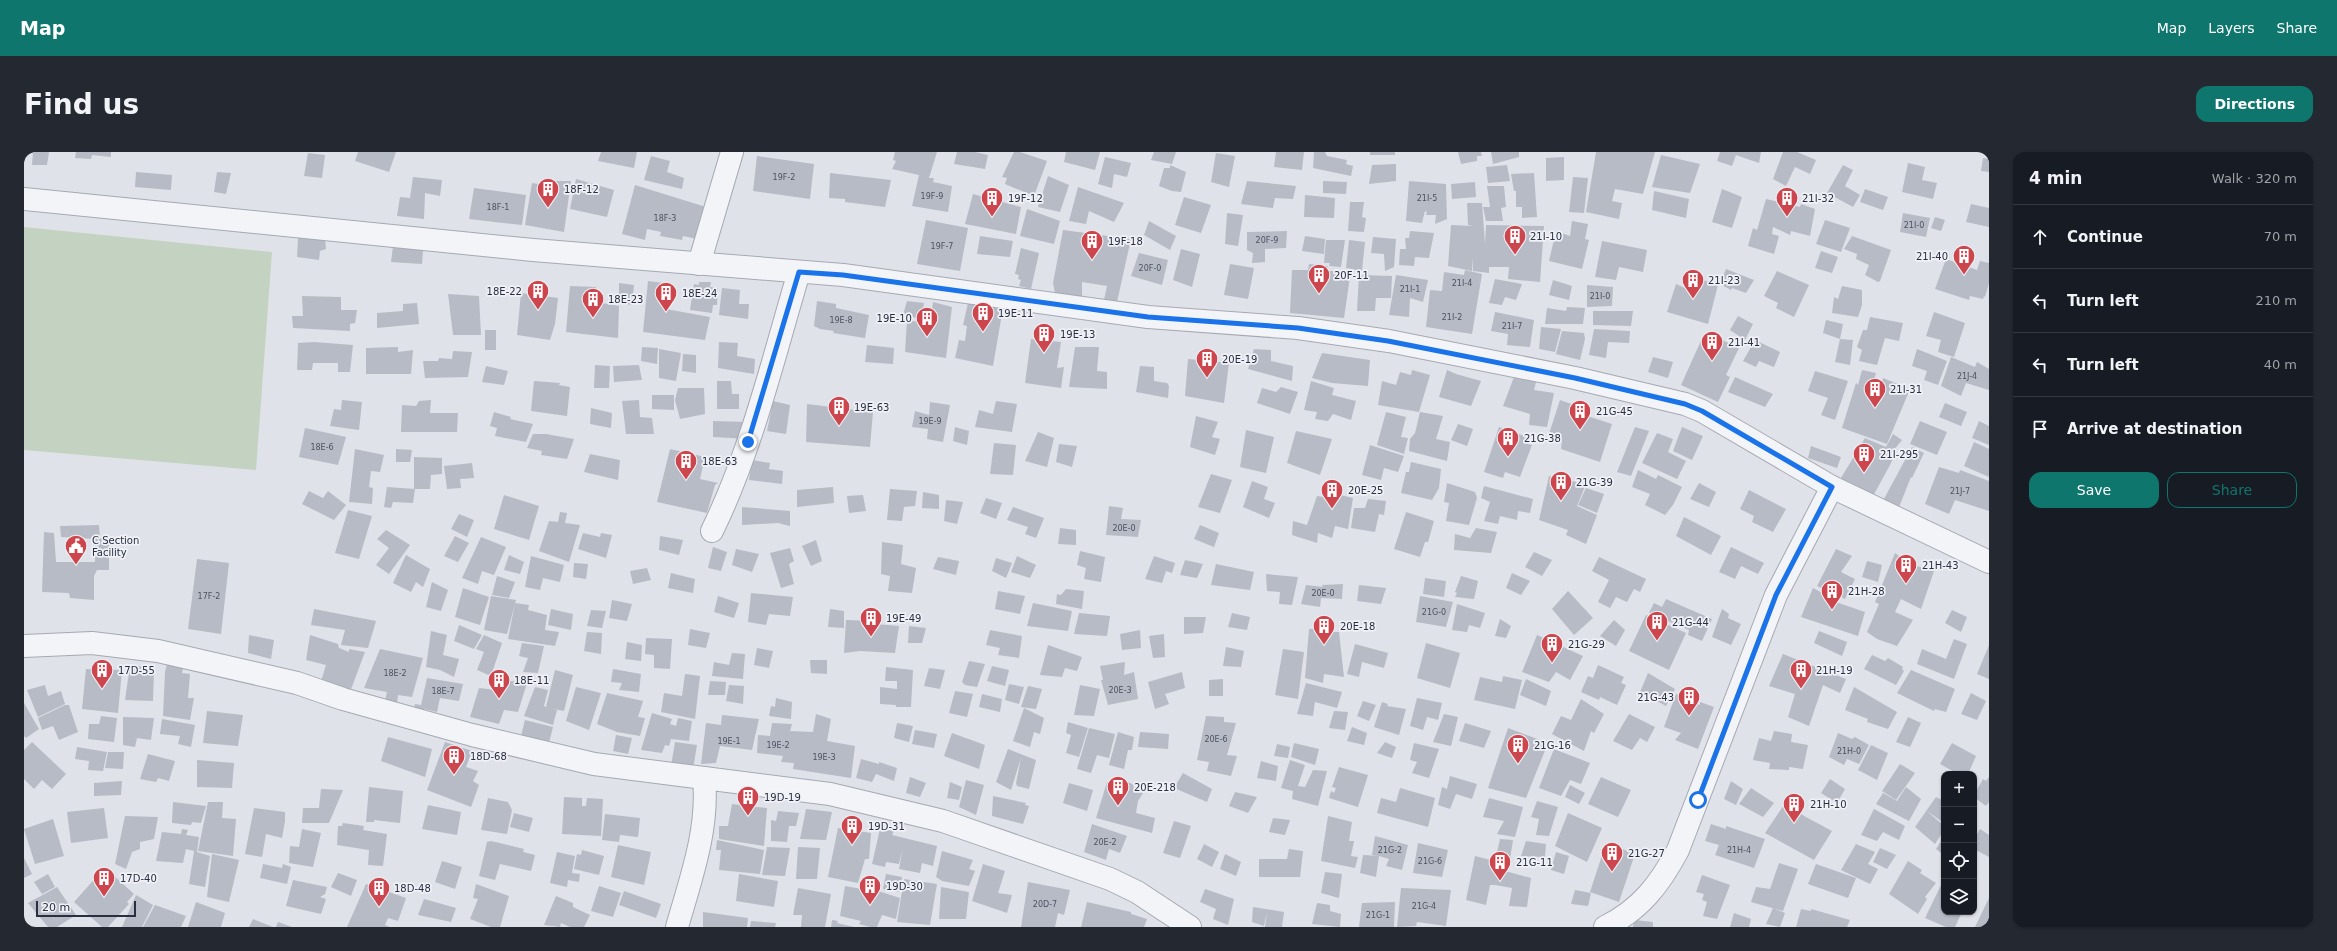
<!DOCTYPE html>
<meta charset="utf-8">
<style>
body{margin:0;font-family:"DejaVu Sans",sans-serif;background:#242831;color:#f1f3f6}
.controls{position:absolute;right:12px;bottom:12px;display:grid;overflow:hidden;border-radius:8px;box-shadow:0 1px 3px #0004}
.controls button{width:36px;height:36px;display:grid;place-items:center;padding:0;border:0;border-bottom:1px solid #363941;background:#171b24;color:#f1f3f6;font:20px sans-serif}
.scale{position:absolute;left:12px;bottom:10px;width:100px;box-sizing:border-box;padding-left:4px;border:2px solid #292f40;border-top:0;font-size:11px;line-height:14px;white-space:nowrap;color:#292f40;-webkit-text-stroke:3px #eff1f6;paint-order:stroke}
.stop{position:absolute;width:12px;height:12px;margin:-9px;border:3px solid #1a73e8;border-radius:50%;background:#fff}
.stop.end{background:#1a73e8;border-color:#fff;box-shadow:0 1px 4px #0008}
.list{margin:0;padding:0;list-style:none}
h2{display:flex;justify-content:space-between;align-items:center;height:52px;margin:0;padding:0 16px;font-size:17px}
h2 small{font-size:13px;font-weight:400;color:#9ea1a6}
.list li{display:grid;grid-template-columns:26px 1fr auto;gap:12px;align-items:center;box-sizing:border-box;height:64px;padding:0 16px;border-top:1px solid #363941}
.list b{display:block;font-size:15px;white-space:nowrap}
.list em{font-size:13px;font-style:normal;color:#9ea1a6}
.actions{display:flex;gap:8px;padding:12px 16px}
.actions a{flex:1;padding:9px 0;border:1px solid #0f766e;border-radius:12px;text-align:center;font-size:14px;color:#0f766e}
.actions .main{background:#0f766e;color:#fff}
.icon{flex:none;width:22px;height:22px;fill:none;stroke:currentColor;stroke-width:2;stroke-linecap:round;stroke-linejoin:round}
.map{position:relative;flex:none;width:1965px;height:775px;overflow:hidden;border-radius:12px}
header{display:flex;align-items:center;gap:24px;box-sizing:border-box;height:56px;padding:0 20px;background:#0f766e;color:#fff}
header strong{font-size:19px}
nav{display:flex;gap:22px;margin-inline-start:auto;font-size:14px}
.intro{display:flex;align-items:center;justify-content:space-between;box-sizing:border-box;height:96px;padding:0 24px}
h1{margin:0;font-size:28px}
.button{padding:10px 18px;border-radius:12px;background:#0f766e;color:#fff;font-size:14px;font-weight:700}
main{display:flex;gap:24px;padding:0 24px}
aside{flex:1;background:#171b24;border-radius:12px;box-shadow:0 1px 3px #0004}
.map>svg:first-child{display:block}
.green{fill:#c4d3c1}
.building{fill:#b7bbc5}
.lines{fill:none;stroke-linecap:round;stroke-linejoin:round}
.minor-casing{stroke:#a5a9b3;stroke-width:24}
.minor{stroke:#f2f4f7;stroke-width:22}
.route{stroke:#1a73e8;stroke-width:5}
.labels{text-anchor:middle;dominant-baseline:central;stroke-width:3.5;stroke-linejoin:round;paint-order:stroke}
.number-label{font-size:8px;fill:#4c5261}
.poi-label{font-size:10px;fill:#292f40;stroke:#eff1f6;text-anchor:start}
</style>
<header>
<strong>Map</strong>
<nav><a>Map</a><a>Layers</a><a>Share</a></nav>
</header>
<div class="intro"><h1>Find us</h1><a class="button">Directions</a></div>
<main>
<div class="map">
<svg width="1965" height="775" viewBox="0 0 1965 775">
<rect width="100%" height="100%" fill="#e0e2e9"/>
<!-- green -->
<polygon class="green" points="0,75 248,100 232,318 0,298"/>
<!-- building -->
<g class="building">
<polygon points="9,0 25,0 23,13 8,13"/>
<polygon points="52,0 87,0 87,5 68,3 67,7 51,6"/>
<polygon points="334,0 372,0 365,20 331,9"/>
<polygon points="577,0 613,0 610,16 574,9"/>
<polygon points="871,0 913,0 905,26 910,26 909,30 928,34 924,60 888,54 895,23 868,17 872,9 869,8"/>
<polygon points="933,0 951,0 964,3 961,17 930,12"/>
<polygon points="990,0 996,0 1023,9 1010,44 981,32 983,26 978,25"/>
<polygon points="1042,0 1076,0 1071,18 1040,10"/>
<polygon points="1130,0 1152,0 1148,12 1127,8"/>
<polygon points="1252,0 1280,0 1278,18 1250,15"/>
<polygon points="1290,0 1301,0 1303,4 1323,8 1322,12 1329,14 1327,24 1289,16"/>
<rect x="1346" y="0" width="25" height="3"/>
<polygon points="1434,0 1457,0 1458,4 1453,4 1453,9 1437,12"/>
<polygon points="1467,0 1495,0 1495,5 1469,12"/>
<polygon points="1572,0 1631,0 1619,42 1591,37 1588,49 1598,51 1595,67 1562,60"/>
<polygon points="1696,0 1737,0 1735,11 1712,3 1708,14 1693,9"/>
<polygon points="1759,0 1773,0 1792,8 1786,22 1771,15 1762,34 1749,27"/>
<polygon points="284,1 301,3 298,26 280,24"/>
<polygon points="1192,1 1211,4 1205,35 1187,30"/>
<polygon points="1637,3 1676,12 1666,41 1628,35"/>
<polygon points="627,4 646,9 643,20 660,26 658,37 620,28"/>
<polygon points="733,4 790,12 786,47 729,39"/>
<polygon points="1081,5 1107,11 1103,25 1090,22 1088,36 1074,32"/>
<polygon points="1540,5 1540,28 1522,29 1522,6"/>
<polygon points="1959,6 1965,7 1965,20 1957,19"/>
<polygon points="1884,11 1901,15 1898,28 1913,31 1909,47 1878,40"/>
<polygon points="1372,12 1372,29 1345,32 1348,13"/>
<polygon points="1146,13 1162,20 1157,40 1148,39 1135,34 1140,16 1146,16"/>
<polygon points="1483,13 1486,29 1464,31 1462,15"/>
<polygon points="1819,13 1829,18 1821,34 1836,43 1829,55 1803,41"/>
<polygon points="112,20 148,23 147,38 111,35"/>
<polygon points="193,20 207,21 202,42 190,40"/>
<polygon points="806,21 867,28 861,55 821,50 821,47 805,46"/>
<polygon points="1510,21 1513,65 1498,66 1498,55 1492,55 1492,39 1490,39 1487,22"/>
<polygon points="1024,24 1045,33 1036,60 1014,55"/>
<polygon points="389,25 418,28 416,44 401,41 400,67 373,64 376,45 386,46"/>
<polygon points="1549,25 1564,26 1560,61 1545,60"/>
<polygon points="552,27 590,38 583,65 546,57"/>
<polygon points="531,29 547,29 540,80 501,73 508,31 522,33 521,40 528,41"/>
<polygon points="1223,29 1252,32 1272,34 1269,47 1251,46 1249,56 1217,52"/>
<polygon points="1299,29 1323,30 1322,42 1299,41"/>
<polygon points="1385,29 1422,32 1423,67 1411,72 1412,63 1402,63 1403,60 1401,59 1398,71 1382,69"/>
<polygon points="1451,30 1452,45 1428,47 1427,32"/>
<polygon points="611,33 682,55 673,87 659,84 658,88 636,84 637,80 623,77 621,88 598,82"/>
<polygon points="1463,34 1480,34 1482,55 1477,56 1479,69 1462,69 1459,55 1466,55"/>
<polygon points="1054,35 1100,51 1090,70 1065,59 1062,72 1045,69"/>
<polygon points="450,36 502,43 498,73 445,67"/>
<polygon points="1698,37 1718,45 1708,76 1688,70"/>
<polygon points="1841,37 1864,45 1859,58 1836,50"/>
<polygon points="1630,39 1665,47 1662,66 1628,58"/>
<polygon points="949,42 997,55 992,82 941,72"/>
<polygon points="1281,43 1311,46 1310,66 1280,65"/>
<polygon points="1160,45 1187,53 1177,81 1151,73"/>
<polygon points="1742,47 1776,55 1777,52 1791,57 1786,84 1767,79 1766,83 1749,75 1748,82 1755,84 1750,102 1724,94 1729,76 1733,78"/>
<polygon points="1326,50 1340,50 1338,65 1342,66 1340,80 1324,79"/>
<polygon points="1443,51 1458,51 1461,92 1462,73 1520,74 1516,130 1484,127 1485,115 1465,115 1465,121 1449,119 1449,106 1448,119 1424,114 1427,73 1449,74 1444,73"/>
<polygon points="1947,52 1965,56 1965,75 1942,70"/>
<polygon points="1003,57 1036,69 1030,92 996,84"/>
<polygon points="1203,61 1219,63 1214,94 1201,92"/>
<polygon points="1879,61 1906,66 1902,85 1876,80"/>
<polygon points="1911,65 1921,68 1917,79 1907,76"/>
<polygon points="902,68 944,76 936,119 893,112"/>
<polygon points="1801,68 1826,76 1817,100 1792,92"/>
<polygon points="1125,69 1152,84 1146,98 1120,83"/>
<polygon points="1548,69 1564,72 1561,87 1565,88 1558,117 1525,109 1532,79 1546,84"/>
<polygon points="1039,78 1107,87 1093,150 1080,148 1083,134 1058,130 1058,145 1031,141 1029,131"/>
<polygon points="1263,79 1262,96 1241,97 1241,110 1228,111 1229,101 1223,98 1223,80"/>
<polygon points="1386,79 1410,81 1405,106 1391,105 1390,114 1375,113 1376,97 1382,97 1381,86 1385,86"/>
<polygon points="956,84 989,89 986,105 953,102"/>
<polygon points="1281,84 1301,87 1300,102 1278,99"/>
<polygon points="1828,84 1867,98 1856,129 1854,130 1841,123 1845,113 1832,107 1833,102 1820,97"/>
<polygon points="1349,85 1372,87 1370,115 1361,119 1360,102 1347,101"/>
<polygon points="274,86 301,87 302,97 296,99 295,108 273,105"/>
<polygon points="1302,88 1321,88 1317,115 1305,114 1306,111 1300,111"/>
<polygon points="1325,88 1341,90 1338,119 1322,116"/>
<polygon points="1578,89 1623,98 1619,120 1595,115 1592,128 1571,125"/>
<polygon points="369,94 399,98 398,112 367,110"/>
<polygon points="997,96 1015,101 1007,137 995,134 997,128 994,127 995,123 991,122"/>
<polygon points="1157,97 1176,102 1168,135 1149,128"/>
<polygon points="1797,99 1814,105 1808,121 1791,116"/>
<polygon points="1115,101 1144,108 1138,133 1107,124"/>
<polygon points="1922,107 1953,118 1956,109 1965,111 1965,131 1961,145 1960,144 1959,147 1946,144 1945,148 1911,137"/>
<polygon points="1206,112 1230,116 1224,147 1200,143"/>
<polygon points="1285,112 1304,114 1302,119 1324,119 1323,126 1326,125 1320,166 1266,161 1268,118 1284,118"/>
<polygon points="1702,117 1730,128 1722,141 1708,136 1707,138 1696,132"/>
<polygon points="1441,118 1458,122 1448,182 1402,175 1406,138 1418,139 1420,120 1440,123"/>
<polygon points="1753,119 1785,133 1770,165 1752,156 1754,151 1740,144"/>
<polygon points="1335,123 1368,124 1367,146 1352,146 1351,159 1333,159"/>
<polygon points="1372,123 1404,128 1399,150 1386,146 1385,165 1365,163"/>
<polygon points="1667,124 1694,133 1684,172 1643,160 1652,132 1661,136"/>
<polygon points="1471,127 1498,132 1492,148 1481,145 1478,153 1465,151"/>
<polygon points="1529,128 1548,134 1545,148 1525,143"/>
<polygon points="624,129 647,132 642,157 686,165 681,188 619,180"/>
<polygon points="675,130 687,130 686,135 694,136 693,153 689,153 688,161 666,158 670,132 675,133"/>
<polygon points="595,131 610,133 608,153 595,151"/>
<polygon points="1563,133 1589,135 1588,154 1563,155"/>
<polygon points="546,134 572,135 572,150 595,154 594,186 542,180"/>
<polygon points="1818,134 1838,138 1838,153 1834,165 1808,161 1810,145 1814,147"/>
<polygon points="698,136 716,138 715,152 725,152 724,167 695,163"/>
<polygon points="497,141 534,146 531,172 526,188 493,183"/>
<polygon points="424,142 455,144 457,183 429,183"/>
<polygon points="278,144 317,145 317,158 333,158 331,171 326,172 326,179 269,176 268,164 279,164"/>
<polygon points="793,149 812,152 812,156 845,163 841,186 809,181 810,179 796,177 790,174"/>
<polygon points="883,149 900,151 897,167 879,163"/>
<polygon points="909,150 928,155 922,206 881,200 883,168 906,172"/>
<polygon points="393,151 395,172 353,176 353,161 379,159 379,152"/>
<polygon points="944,151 979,156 969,214 931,206 935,188 941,189 943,174 939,173"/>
<polygon points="1543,155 1561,156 1559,172 1521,172 1523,156 1542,159"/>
<polygon points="1569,159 1609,159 1607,174 1569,173"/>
<polygon points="1471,160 1510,168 1506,195 1483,193 1484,182 1467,179"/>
<polygon points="1910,160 1941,171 1930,205 1914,200 1917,188 1902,184"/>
<polygon points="1714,164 1729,172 1721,188 1706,178"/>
<polygon points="1846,165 1879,171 1875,189 1861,186 1853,213 1835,209 1838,198 1833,195 1839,178 1843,178"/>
<polygon points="1802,168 1819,172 1816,187 1829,188 1826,213 1811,210 1816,187 1799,181"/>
<polygon points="1517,175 1537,177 1531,200 1515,197"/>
<polygon points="1570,177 1606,179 1605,191 1584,190 1582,206 1565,203"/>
<rect x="461" y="178" width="11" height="20"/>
<polygon points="1538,179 1560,181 1561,187 1556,208 1532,202"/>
<polygon points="1680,182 1698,191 1698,188 1715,196 1702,223 1706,225 1694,250 1657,233"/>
<polygon points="1007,187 1037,190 1033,216 1040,215 1037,236 1001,231"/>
<polygon points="1731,188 1756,200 1750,215 1735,209 1732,215 1719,209"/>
<polygon points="290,190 329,193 326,220 314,220 314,211 289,211 288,218 273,218 274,191"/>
<polygon points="695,190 714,191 713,204 731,207 730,222 694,216"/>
<polygon points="843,193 870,196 869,212 841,210"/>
<polygon points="374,195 374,200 389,198 387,222 342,222 342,196"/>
<polygon points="618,195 634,196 633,212 617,209"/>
<polygon points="1051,195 1075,195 1073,219 1083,220 1083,237 1045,235"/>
<polygon points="635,197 657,201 652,229 635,226"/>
<polygon points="1230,197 1247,198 1247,209 1269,214 1268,229 1224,217"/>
<polygon points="1893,197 1923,209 1914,233 1900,228 1903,219 1888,214"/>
<polygon points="429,199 448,200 444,225 401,226 399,209 414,209 415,206 428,207"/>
<polygon points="1298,201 1346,208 1344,234 1308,231 1288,226"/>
<polygon points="659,202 672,203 672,221 658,219"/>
<polygon points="1629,205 1649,210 1644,226 1624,220"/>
<polygon points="1927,205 1951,215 1953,210 1965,217 1965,238 1942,231 1937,244 1917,234"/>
<polygon points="1164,207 1205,211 1200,251 1161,244"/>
<polygon points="571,213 586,214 585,236 570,236"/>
<polygon points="615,213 618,228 590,230 589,214"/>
<polygon points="462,214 484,219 480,233 458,230"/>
<polygon points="1116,214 1130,215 1130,229 1143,231 1145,234 1144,246 1112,240"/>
<polygon points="1388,218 1406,223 1395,260 1354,253 1358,229 1372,233 1376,220 1387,223"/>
<polygon points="1423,218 1432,222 1457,229 1447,254 1415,245"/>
<polygon points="1838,218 1852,221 1847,238 1856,238 1859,226 1886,237 1863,292 1818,276 1832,231 1834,233"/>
<polygon points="1791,219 1824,229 1811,268 1797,263 1804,246 1784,239"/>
<polygon points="1490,225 1512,230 1510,238 1530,241 1523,275 1505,273 1506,262 1479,254"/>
<polygon points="1711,225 1749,242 1741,255 1704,240"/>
<polygon points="510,229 536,231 535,233 546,235 543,264 507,259"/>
<polygon points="693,229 707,229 708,242 715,242 715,257 693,257"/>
<polygon points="1287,229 1310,236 1308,243 1332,249 1327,268 1309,262 1304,269 1291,267 1293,260 1280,258"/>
<polygon points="1257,235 1274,240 1266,262 1233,251 1238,236 1252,240"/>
<polygon points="654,236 680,236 681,262 656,267 651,248"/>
<polygon points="628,243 650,243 650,258 628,257"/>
<polygon points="318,248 338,250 335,278 306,274 310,257 317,258"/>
<polygon points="407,248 406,261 434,261 433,280 377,280 378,253 392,254 395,249"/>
<polygon points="615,248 616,265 628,266 630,282 602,282 598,249"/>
<polygon points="1536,248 1562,257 1560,263 1588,272 1576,310 1537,297 1538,289 1524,285"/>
<polygon points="749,249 766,253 762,282 743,279"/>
<polygon points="972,249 993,252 988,280 951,275 955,258 969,262"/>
<polygon points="906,250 926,253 919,290 903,287 904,277 888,275 891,259 905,263"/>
<polygon points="1921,251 1943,260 1937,274 1915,265"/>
<polygon points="783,252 849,260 846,295 782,290"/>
<polygon points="567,256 588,261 587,276 566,272"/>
<polygon points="470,260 487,265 486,267 509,272 502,290 471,284 473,276 466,274"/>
<polygon points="1362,260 1382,265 1377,285 1384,286 1380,302 1353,293"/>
<polygon points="1396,260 1419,264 1412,287 1426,290 1423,309 1385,299 1386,287 1391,281"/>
<polygon points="1172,264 1194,270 1188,285 1196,287 1191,303 1166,295"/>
<polygon points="689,269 725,270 724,287 689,285"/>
<polygon points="1896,269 1923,280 1913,303 1886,292"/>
<polygon points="1955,269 1965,274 1965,293 1948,286"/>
<polygon points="1434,272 1449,277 1443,294 1427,288"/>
<polygon points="931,275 945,279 943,293 929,289"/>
<polygon points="1475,275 1506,286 1504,292 1508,293 1496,325 1481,320 1479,326 1460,320"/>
<polygon points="1611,275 1625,279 1607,324 1593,320"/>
<polygon points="1658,275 1679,284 1668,308 1649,299"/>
<polygon points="281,276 322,285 314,313 275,305"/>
<polygon points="1222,278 1250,285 1242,321 1216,315"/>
<polygon points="1272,279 1308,287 1296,323 1263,311"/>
<polygon points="1014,280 1030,286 1023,315 1001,309"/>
<polygon points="1633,281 1649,287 1644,300 1662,309 1653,327 1618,311"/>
<polygon points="509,282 522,282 550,287 543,307 517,303 518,299 503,296"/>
<polygon points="1869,282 1878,288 1869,299 1872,300 1866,313 1849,344 1814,331 1841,286 1862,295"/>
<polygon points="1950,290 1965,297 1965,325 1940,314"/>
<polygon points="970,291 992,293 989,323 966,322"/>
<polygon points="1035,292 1053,294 1048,315 1032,310"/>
<polygon points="1346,293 1380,304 1374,320 1360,316 1357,328 1338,323"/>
<polygon points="1787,294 1817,305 1813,316 1784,306"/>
<polygon points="1888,295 1900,301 1888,326 1887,325 1875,355 1860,347"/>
<polygon points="331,297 360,303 356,320 347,319 345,335 349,336 348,352 325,350"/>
<polygon points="372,297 388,298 386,310 372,310"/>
<polygon points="646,297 681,305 676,327 694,331 691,333 683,361 633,350"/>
<polygon points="566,302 596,308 594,328 560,320"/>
<polygon points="390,305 418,306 418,322 407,323 406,337 390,337"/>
<polygon points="728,308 746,311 745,317 759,319 758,332 725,328"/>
<polygon points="1387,310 1417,317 1415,336 1408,348 1377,341 1382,320 1385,320"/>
<polygon points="448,311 450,326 436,327 437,336 423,337 420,314"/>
<polygon points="1915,315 1935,321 1936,318 1965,329 1965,359 1931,348 1925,362 1901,352"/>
<polygon points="1614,318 1632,327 1634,323 1658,335 1649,353 1641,363 1621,353 1626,342 1608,335"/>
<polygon points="1187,322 1208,328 1196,361 1174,355"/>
<polygon points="1525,324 1562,332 1553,354 1573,363 1562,392 1542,383 1544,378 1515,368"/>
<polygon points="1228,329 1244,335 1240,347 1251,351 1245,366 1219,355"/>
<polygon points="1423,331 1451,340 1453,346 1445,373 1422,369 1425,351 1420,350"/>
<polygon points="1675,331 1692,340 1685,355 1666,347"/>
<polygon points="1460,334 1509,347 1506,361 1494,359 1493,368 1476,364 1474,372 1460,369 1466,350 1457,346"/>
<polygon points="363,335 391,337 389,351 369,350 367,356 360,355"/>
<polygon points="809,335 810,351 773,355 773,338"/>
<polygon points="1562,336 1580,342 1573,361 1554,353"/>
<polygon points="866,337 893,339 891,354 880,355 878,369 863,368"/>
<polygon points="1725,338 1762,357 1749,380 1728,370 1730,364 1716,357"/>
<polygon points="285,339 299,346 304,339 322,353 310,368 278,352"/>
<polygon points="899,340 915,343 915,357 898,356"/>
<polygon points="1312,342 1329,346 1324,377 1311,374 1308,386 1294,381 1293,391 1268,383 1269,369 1283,373 1293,344 1312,347"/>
<polygon points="480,343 515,354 505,388 470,377"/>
<polygon points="839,343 842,359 825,361 823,344"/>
<polygon points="962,346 978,351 972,367 956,361"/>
<polygon points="1344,347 1362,349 1360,363 1355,362 1351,380 1327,376 1330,356 1341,356"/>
<polygon points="922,348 939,350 933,372 920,369"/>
<polygon points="1085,354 1099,356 1097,367 1117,368 1114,385 1082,383"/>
<polygon points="718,355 766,359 766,374 754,371 718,373"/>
<polygon points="989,355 1020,366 1012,386 1001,382 1004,375 983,368"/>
<polygon points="324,358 348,364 335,407 311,401"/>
<polygon points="536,360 543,361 541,371 556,373 545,410 515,399 525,369 534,370"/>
<polygon points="1382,360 1410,369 1404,390 1401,390 1396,405 1370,397"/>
<polygon points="435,362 450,368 443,385 427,377"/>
<polygon points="1660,365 1697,384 1687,403 1652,384"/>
<polygon points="75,373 76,386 85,386 85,418 73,418 70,424 70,448 46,446 45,441 18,440 20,380 30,381 32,410 71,410 71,387 37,385 36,374"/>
<polygon points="1176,373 1195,381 1190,395 1170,387"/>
<polygon points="1036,376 1052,378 1052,393 1034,392"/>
<polygon points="1452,376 1473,380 1467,401 1430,398 1431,382 1446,386"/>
<polygon points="362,378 386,393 365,422 352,413 365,396 353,387"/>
<polygon points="559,381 576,385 577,381 588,383 582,406 554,397"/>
<polygon points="431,384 445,391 434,410 420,404"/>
<polygon points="636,384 659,388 655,403 635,398"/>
<polygon points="457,385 482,395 470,423 458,419 454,432 438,426"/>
<polygon points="792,388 798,409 787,414 778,394"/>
<polygon points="858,390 879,393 877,412 892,416 888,441 864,439 866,424 857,422"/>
<polygon points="689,395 703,400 697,419 684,416"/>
<polygon points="1707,395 1740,411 1734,422 1717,414 1711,427 1695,420"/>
<polygon points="766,396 770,409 765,412 770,432 757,436 746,401"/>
<polygon points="712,397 735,402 728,420 708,413"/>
<polygon points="1812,397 1828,404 1817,420 1831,427 1821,447 1793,434"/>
<polygon points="1056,399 1081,405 1077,430 1060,427 1062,416 1053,413"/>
<polygon points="1510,400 1528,408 1518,424 1501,415"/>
<polygon points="1871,401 1886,412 1910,419 1897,457 1877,447 1871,460 1889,468 1873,494 1853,487 1843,480 1855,452 1851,450"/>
<polygon points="382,403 406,417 399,435 392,430 387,440 369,431"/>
<polygon points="485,403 500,410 496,422 480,418"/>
<polygon points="507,404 540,413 536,430 519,426 516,438 501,435"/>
<polygon points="993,404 1012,413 1006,426 987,420"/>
<polygon points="1130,404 1151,411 1148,421 1142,419 1138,431 1121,427"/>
<polygon points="914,405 935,409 932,423 909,417"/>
<polygon points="1575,405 1622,427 1616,440 1610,437 1603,450 1592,445 1586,456 1574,450 1585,428 1568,419"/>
<polygon points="972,406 988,411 982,426 968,419"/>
<polygon points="173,407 205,411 197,482 164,477"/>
<polygon points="1161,408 1179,412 1173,426 1156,423"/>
<polygon points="1843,409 1858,413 1854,430 1838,425"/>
<polygon points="550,411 564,412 562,427 549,425"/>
<polygon points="1192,412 1230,420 1226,438 1187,433"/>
<polygon points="623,416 627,428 609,432 606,419"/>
<polygon points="647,421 671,427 669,441 644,436"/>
<polygon points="1488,421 1506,429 1497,443 1482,436"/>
<polygon points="1242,422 1274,425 1268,453 1255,452 1256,440 1243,439"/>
<polygon points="473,424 491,430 485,446 468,443"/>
<polygon points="1437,424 1454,429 1450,447 1431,445 1433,441 1431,440"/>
<polygon points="1401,426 1422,429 1420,445 1399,442"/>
<polygon points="408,430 424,438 417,459 402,455"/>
<polygon points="1319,432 1318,447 1297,446 1296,455 1277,452 1282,433 1299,435 1298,433"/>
<polygon points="1335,433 1362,436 1357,452 1333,449"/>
<polygon points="439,436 465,445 456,473 431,465"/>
<polygon points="1789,436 1806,445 1806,448 1841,460 1834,484 1777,465"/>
<polygon points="1042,437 1060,439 1058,457 1032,452 1033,442 1037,443"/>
<polygon points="974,439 1001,444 996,462 971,457"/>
<polygon points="1544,439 1569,466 1550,483 1528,457"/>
<polygon points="727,441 769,445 766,464 745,462 742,473 724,470"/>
<polygon points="467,444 492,448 483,482 460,478"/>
<polygon points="694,444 715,451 710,466 690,460"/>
<polygon points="1396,444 1429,450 1422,475 1392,470"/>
<polygon points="1642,447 1688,467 1678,489 1664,483 1665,478 1625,461 1630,451 1638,455"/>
<polygon points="588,448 608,452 603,469 585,466"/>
<polygon points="491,451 505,453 504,458 523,463 521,478 535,480 531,494 484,487"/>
<polygon points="1009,451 1048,459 1044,479 1003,474"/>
<polygon points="1433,452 1461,461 1456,476 1445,473 1443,480 1428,478"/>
<polygon points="290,457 352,469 344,496 317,493 321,478 287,473"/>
<polygon points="527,457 549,462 547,478 524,473"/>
<polygon points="806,457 820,459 820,476 804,475"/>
<polygon points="1698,457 1705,462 1704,466 1717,472 1707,493 1688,485"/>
<polygon points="567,458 582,459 578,476 563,474"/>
<polygon points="1928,458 1943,465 1937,480 1921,471"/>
<polygon points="1055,461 1086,464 1083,484 1050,482"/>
<polygon points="1208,461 1226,465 1223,478 1204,475"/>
<polygon points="1622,463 1662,481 1645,518 1605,499"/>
<polygon points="1160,465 1182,465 1179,481 1160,482"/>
<polygon points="1476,467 1487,474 1482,486 1471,484"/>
<polygon points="822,468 852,469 851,472 875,474 871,501 836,499 820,501"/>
<polygon points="1590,468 1601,478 1592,494 1576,484"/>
<polygon points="435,473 458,483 450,497 430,489"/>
<polygon points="885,474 902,476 898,491 884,491"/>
<polygon points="666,477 686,481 682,496 664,493"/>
<polygon points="1285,477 1300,477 1301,480 1315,480 1320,525 1300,522 1299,531 1281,526"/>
<polygon points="966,478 998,484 995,506 974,503 976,496 962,493"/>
<polygon points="1116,478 1117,496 1098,498 1096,482"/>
<polygon points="407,479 423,483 419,503 435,507 430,525 416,518 402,515"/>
<polygon points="1795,479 1823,490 1818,504 1790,491"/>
<polygon points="563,480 578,481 577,502 560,499"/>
<polygon points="1140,482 1141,505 1129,506 1125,484"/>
<polygon points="225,483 250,488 247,507 224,501"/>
<polygon points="286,483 314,492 315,496 325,500 325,497 341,500 326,540 297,529 302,513 282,508"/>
<polygon points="460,483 478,491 467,524 453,518 460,500 452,497"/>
<polygon points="1513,483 1559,504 1546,528 1532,520 1525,530 1498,520"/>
<polygon points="622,486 648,487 646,517 630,516 630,503 621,502"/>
<polygon points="1930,487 1943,492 1930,527 1893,512 1898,497 1922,507"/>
<polygon points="603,490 618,493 617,509 601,507"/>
<polygon points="498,491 520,494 514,521 499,520 504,506 495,504"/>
<polygon points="1402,491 1436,501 1426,536 1393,526"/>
<polygon points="1331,492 1364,501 1360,516 1338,510 1335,525 1323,522"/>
<polygon points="1024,493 1058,505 1053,519 1041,516 1038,525 1016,523"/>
<polygon points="1965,493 1965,527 1953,522"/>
<polygon points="1202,495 1220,499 1217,515 1199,514"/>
<polygon points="733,496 749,499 745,516 730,513"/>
<polygon points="356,497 399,506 388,545 374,543 373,552 361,549 363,540 340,536"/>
<polygon points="1259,497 1280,500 1274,547 1251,543"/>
<polygon points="708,501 721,502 719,527 688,524 690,510 705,513"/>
<polygon points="1759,502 1822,527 1816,541 1799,533 1785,574 1764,565 1771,542 1745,534"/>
<polygon points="1848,503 1861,509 1864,506 1879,515 1878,517 1880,519 1872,533 1840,517"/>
<polygon points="144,508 160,511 158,521 166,522 164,546 170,546 166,568 139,564 141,520"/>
<polygon points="786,508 803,508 803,522 787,521"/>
<polygon points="945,509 961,512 953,535 941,533 938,530"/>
<polygon points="1101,510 1100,523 1110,520 1114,547 1084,553 1077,528 1079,528 1076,514"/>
<polygon points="106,513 130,516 129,549 101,548"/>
<polygon points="1574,513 1600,525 1597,531 1602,533 1593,553 1576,545 1575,548 1557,540 1564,524 1569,526"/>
<polygon points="968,514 985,518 981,534 963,529"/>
<polygon points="862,515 889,518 887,555 872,555 872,553 856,552 856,535 873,537 873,529 861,529"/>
<polygon points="905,516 921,518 916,537 900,534"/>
<polygon points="62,517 98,518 94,561 58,557"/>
<polygon points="589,517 617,522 615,540 595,538 598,531 587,530"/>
<polygon points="531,518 549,523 540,559 525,556 533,558 529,573 500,564 511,535 524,538 520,554 522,555"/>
<polygon points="1887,518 1931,537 1922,560 1911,557 1910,559 1873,541"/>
<polygon points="1158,520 1161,536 1141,542 1145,552 1131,557 1124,530"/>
<polygon points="1624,521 1651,537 1642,554 1616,540"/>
<polygon points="661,522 676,524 671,567 637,560 640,541 658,544"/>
<polygon points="1479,524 1498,528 1491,557 1450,548 1456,525 1478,530"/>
<polygon points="403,526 439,532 435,549 416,546 413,560 400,557 399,561 389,560 391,552 397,553"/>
<polygon points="472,527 503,531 494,560 480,558 475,572 446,565 455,536 472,538"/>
<polygon points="1199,527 1199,544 1185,544 1185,528"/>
<polygon points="1502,527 1527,539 1522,554 1496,543"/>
<polygon points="686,529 702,530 701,543 684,543"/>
<polygon points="1282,531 1318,540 1313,556 1291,550 1289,564 1273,562"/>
<polygon points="985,532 1000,535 995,552 981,548"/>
<polygon points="21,533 24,544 37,539 41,552 14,565 3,538"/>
<polygon points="705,533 720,534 719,552 702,549"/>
<polygon points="1056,533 1076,537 1070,564 1050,563"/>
<polygon points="1004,534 1018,537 1012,557 997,555"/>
<polygon points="552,535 577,541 565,578 542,569"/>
<polygon points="1830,535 1873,560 1864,577 1843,570 1844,567 1821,558"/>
<polygon points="931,539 949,542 943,565 925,561"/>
<polygon points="583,541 619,549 614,565 621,566 616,584 593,580 573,572"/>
<polygon points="1947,541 1962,549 1953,568 1937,562"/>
<polygon points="958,542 978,547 976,560 955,555"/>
<polygon points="1652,542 1676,553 1676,550 1690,555 1674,597 1651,588 1657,581 1640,575"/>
<polygon points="752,546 768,550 767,567 745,564 747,554 751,555"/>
<polygon points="1393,546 1418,551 1414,568 1403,565 1399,578 1386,574"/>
<polygon points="1557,547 1580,562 1570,581 1567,579 1560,599 1528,582 1537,564 1547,568"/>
<polygon points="1339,549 1352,553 1345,569 1333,564"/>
<polygon points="1358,550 1364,552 1363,554 1382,557 1375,583 1350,575"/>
<polygon points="0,551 15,577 2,586 0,584"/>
<polygon points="41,553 45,553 54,580 35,588 29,574 18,578 14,566"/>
<polygon points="1000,556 1020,566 1016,582 1010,580 1006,595 989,589"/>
<polygon points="183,559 219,563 214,594 179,591"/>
<polygon points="1310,559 1324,560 1321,578 1305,576"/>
<polygon points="628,561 648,567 646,572 652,574 654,566 668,569 665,589 647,587 645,594 641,593 638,601 617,598"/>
<polygon points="792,562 807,567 803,589 831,594 827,626 769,617 770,611 757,610 759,604 733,601 734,583 746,584 748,571 768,572 766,579 789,580"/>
<polygon points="1420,562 1434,565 1427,594 1409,590"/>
<polygon points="1605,562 1631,575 1623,590 1616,586 1608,598 1589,589"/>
<polygon points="698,563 735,567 728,598 696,594 692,611 677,612 682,571 697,573"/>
<polygon points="77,564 93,566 90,590 64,587 65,572 75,572"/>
<polygon points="1182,564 1200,565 1200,570 1212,571 1203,603 1213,604 1207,624 1183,619 1185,610 1173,608"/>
<polygon points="99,565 130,566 127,588 113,586 111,595 99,593"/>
<polygon points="1884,565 1897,571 1886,595 1872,590"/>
<polygon points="138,567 171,573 167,595 154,592 156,584 136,582"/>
<polygon points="501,568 529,575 525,591 497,584"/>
<polygon points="1044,570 1064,576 1055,605 1042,601 1047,583 1042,581"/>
<polygon points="873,571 889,574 885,590 870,586"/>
<polygon points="1441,571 1467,579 1460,596 1435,589"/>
<polygon points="1328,575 1343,581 1340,593 1323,589"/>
<polygon points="1065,576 1091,582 1085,606 1073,603 1067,621 1053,617"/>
<polygon points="1484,576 1524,591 1502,646 1464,636"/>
<polygon points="891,578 913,582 910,596 888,592"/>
<polygon points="1750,579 1768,582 1767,590 1784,593 1779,617 1765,615 1765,618 1745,617 1746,611 1729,608 1735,586 1747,589"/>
<polygon points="1094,580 1110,585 1108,598 1104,598 1100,617 1085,613"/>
<polygon points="1116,580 1145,582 1144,597 1114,595"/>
<polygon points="928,581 961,593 955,617 920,604"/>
<polygon points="1814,581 1828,587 1831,585 1845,593 1835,612 1823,607 1820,613 1805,605"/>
<polygon points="592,583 608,586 604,602 589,599"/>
<polygon points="364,585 408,597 401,625 357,609"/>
<polygon points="8,590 42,622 28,637 18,628 10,637 0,627 0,598"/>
<polygon points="421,590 448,599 442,615 454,619 449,629 455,633 447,655 403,638"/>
<polygon points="651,590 673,593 669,617 647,614"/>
<polygon points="1361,590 1372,595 1368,606 1353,601"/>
<polygon points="1270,591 1295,597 1291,613 1267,605"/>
<polygon points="1390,591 1415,597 1405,626 1388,621 1393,610 1386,608"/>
<polygon points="1928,591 1952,604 1944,622 1934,622 1916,612"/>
<polygon points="1253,592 1266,595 1264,606 1250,604"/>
<polygon points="1847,593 1864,601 1853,628 1834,618"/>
<polygon points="53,595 83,600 79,619 64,618 65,609 51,607"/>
<polygon points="984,597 1012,608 1005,637 993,634 992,631 997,606 987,638 972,630"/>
<polygon points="1530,597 1566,611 1557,632 1546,628 1537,644 1515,636"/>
<polygon points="84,600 100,600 99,617 81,616"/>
<polygon points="124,602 151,609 145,629 134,626 132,630 116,627"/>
<polygon points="837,607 855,612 855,610 873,616 870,629 852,622 848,630 832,626"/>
<polygon points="173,608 210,611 208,636 173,635"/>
<polygon points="1266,608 1281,613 1274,634 1281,635 1289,618 1303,619 1294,654 1268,647 1269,639 1257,636"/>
<polygon points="1237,609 1254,614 1252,629 1233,626"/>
<polygon points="1876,612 1891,621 1872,648 1858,639"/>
<polygon points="1315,615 1344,623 1334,655 1305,646 1307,639 1310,641 1312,636 1308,635"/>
<polygon points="1159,621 1188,637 1183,650 1150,636"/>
<polygon points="1426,624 1453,632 1448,647 1432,642 1426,657 1414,653 1418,635 1423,637"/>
<polygon points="886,625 902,631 896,645 882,641"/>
<polygon points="1577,625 1607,638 1594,665 1564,652"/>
<polygon points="1965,625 1965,650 1962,654 1950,645 1950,643 1959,627 1962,629"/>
<polygon points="1806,627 1821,637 1813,651 1797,641"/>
<polygon points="942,628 960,633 952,663 935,655"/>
<polygon points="1100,628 1110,633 1109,639 1119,641 1114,649 1112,661 1131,666 1128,681 1072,666 1083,630 1100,633"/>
<polygon points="98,629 97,643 70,644 70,631"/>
<polygon points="1707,629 1719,637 1712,653 1700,647"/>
<polygon points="926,630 938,635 935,648 923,646"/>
<polygon points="1045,631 1069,638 1063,659 1039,651"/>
<polygon points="1546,633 1561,641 1555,652 1541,645"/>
<polygon points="345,635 379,639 376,671 350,668 350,670 342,670"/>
<polygon points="1882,635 1897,647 1885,669 1852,652 1859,641 1873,649"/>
<polygon points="1376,636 1411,646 1404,675 1353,661 1357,646 1372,650"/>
<polygon points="1727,636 1750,651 1739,665 1715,652"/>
<polygon points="297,637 319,638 305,671 278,671 279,656 295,656"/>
<polygon points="1211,640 1233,645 1224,661 1205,654"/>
<polygon points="969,644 1002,651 1001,653 1005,654 999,672 968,664"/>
<polygon points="540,645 558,646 558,654 562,654 563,646 579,647 577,684 538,682"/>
<polygon points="1912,645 1920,649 1920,671 1903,659 1920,674 1920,678 1911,692 1891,675"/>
<polygon points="464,646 484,650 488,658 483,682 457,678"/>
<polygon points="1465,646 1499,655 1491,685 1473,682 1480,669 1459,665"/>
<polygon points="1513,649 1534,655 1525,684 1512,683 1515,667 1507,665"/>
<polygon points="149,650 182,654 177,671 168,670 167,673 148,671"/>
<polygon points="184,650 199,650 198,666 212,667 209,704 174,699"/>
<polygon points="1762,650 1780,664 1808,679 1790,708 1741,681"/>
<polygon points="708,652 743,656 740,694 695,687 695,674 704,674"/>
<polygon points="404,653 437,660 433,683 398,677"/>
<polygon points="80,656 84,686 47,691 43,660"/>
<polygon points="230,656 261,660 261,669 258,686 242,682 238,705 221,702"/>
<polygon points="782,657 808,660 802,688 776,687"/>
<polygon points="1850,657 1881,674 1875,688 1859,680 1853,689 1837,683"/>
<polygon points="754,659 775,661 772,674 765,674 763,690 747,689 747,668 752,669"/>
<polygon points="490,661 509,666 505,680 486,675"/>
<polygon points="1544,661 1578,676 1563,710 1531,694"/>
<polygon points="581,662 616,666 614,685 596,683 595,690 578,688"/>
<polygon points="101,664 134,665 130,687 116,690 116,697 108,700 102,717 91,712"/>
<polygon points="1304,664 1328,670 1325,689 1330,689 1327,704 1334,705 1331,716 1297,709"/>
<polygon points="1249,666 1266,668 1261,683 1245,680"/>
<polygon points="29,667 40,704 11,712 0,677"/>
<polygon points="1150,669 1167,674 1156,706 1139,701"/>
<polygon points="319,671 340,674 339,678 363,682 359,714 344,713 345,698 313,693 314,674 318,674"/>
<polygon points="1068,672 1103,684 1096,701 1085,697 1082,708 1060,700"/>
<polygon points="1687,672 1702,677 1702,674 1741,687 1730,716 1691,703 1695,693 1681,689"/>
<polygon points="814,676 847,681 845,707 841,707 834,731 804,725"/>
<polygon points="158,677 164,678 162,683 175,685 173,700 186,704 181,735 165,732 170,699 162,697 159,711 132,709 138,680 157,682"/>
<polygon points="278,677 297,681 289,715 265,711 266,694 275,695"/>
<polygon points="856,677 870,679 868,683 913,694 909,714 898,711 896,721 875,717 879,696 875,712 862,710 861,715 848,712"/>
<polygon points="1956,677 1965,683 1965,705 1950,697 1950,687"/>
<polygon points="1351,684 1384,693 1378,718 1362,714 1365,707 1355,704 1352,725 1336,721 1339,703 1355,704 1348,703"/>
<polygon points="1920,685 1920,703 1912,697"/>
<polygon points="1476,687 1489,688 1486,707 1471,709 1470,716 1507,726 1503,755 1485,754 1488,736 1471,733 1466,733 1462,753 1442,748 1451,704 1471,709"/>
<polygon points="693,688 740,698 736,722 695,718 697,698 692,698"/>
<polygon points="467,689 500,697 499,700 511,703 507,719 476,712 471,728 455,724 463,690"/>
<polygon points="1502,689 1522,692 1521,705 1497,704"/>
<polygon points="1394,691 1424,698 1418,725 1389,721"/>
<polygon points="1582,691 1611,702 1595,750 1566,740"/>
<polygon points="1180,692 1195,700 1188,715 1173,707"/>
<polygon points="1832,692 1851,700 1844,712 1854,717 1846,732 1817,718"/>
<polygon points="594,693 627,700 620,733 587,725"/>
<polygon points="743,695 766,696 761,724 738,723"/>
<polygon points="774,695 796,696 793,727 772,727"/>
<polygon points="1856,696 1872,703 1863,717 1849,710"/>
<polygon points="1265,697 1279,699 1276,725 1235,725 1235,707 1263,707"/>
<polygon points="558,698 580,704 575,723 550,717 553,702 557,703"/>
<polygon points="918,699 949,708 945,717 951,719 945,734 918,729 912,725"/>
<polygon points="533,700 551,704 548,721 556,722 555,730 544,728 543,735 526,731"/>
<polygon points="1532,700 1545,704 1540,722 1527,718"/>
<polygon points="188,702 215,708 205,750 183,745"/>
<polygon points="1201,702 1217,710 1212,724 1196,717"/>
<polygon points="0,706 8,722 0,726"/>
<polygon points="418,709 438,715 431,737 411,730"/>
<polygon points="1884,709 1898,718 1896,721 1912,731 1901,745 1903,747 1894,762 1865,742"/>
<polygon points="1755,711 1774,717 1759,759 1727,750 1732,735 1746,737"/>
<polygon points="239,712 258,716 259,712 267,715 263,732 236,726"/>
<polygon points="959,712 981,719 974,741 988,743 983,761 948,749"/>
<polygon points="1792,712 1832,726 1824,746 1784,732"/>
<polygon points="1301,720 1318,722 1315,746 1297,741"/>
<polygon points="314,721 333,728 327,744 307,735"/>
<polygon points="24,722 31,735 18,742 10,730"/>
<polygon points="715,722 754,729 750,755 712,749"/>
<polygon points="862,722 878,725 876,740 859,737"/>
<polygon points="74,723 82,731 89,723 110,742 103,750 105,752 84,775 78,775 50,750"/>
<polygon points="1678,723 1706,733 1693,767 1679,764 1683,750 1678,748 1680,742 1672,740"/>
<polygon points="880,727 913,732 906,773 873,770"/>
<polygon points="269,728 303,735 301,742 296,745 302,747 297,762 262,754"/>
<polygon points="1919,729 1920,760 1938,760 1931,775 1922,775 1901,766"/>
<polygon points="1004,730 1046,738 1040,763 1034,761 1031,775 997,775"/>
<polygon points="342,732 382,746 374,769 364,766 361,773 366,775 323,775"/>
<polygon points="452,732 485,744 476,775 467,775 446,767 454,747 449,746"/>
<polygon points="575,734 597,741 589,765 567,759"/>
<polygon points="821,734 838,737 838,734 876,746 872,767 858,763 853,775 846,775 835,772 837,769 816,764"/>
<polygon points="33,735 52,763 33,775 24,775 4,751"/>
<polygon points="917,735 945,740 942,767 915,767"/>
<polygon points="774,736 807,742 801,775 777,775 778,763 769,763"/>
<polygon points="1377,736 1427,738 1422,774 1393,770 1392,774 1373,775"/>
<polygon points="1181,737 1210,747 1204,773 1189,767 1192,757 1176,750"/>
<polygon points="1551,738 1567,741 1564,754 1547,752"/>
<polygon points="600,739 637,752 632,766 595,753"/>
<polygon points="112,743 129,753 118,775 98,775"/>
<polygon points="532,744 549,751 549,755 566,763 560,775 546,775 537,771 536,775 520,773"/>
<polygon points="1965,746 1965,775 1951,775"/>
<polygon points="400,747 432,756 427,770 394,763"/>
<polygon points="172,750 201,761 197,775 164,775"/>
<polygon points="1063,750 1107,760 1107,762 1123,767 1120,775 1057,775"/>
<polygon points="1371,750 1370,775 1335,775 1338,751"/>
<polygon points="1293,751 1306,753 1306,759 1317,762 1316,775 1288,772"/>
<polygon points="131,753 162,764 157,775 119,775"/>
<polygon points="1229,755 1260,760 1258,775 1241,775 1243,760 1240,774 1228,770"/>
<polygon points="1749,756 1761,761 1756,775 1742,772"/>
<polygon points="1777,757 1787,759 1787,757 1826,768 1823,775 1772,775"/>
<polygon points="679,760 724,766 723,775 679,775"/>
<polygon points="1710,761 1727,767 1725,775 1706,775"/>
<polygon points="229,767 249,775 225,775"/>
<polygon points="808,768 814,769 813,771 830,775 807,775"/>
<polygon points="1610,768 1629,770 1629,775 1609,775"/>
<polygon points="727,769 752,771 751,775 726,775"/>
<polygon points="254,770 268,775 252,775"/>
</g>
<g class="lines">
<!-- minor casing -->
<g class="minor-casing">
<g id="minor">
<polyline points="0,47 509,98 819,123 1124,165 1274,176 1365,189 1551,226 1661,252 1678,259 1808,335 1965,410"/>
<polyline points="675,112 708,0"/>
<path d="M688,379C728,297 749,207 775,120"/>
<polyline points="0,494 68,491 134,499 273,531 319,547 448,583 570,612 680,626"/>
<path d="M653,775C667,726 685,677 680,626L806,642L919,669L1086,727L1113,740L1166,775"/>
<path d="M1581,775C1616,758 1636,732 1654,698L1752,443L1808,335"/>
</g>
</g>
<!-- minor -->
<use href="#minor" class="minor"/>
</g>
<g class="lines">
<!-- route -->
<polyline class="route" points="724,290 775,120 819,123 1124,165 1274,176 1364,189 1551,226 1661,252 1678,259 1808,335 1752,443 1674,648"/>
</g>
<!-- icons -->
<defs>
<g id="building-pin" transform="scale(1.15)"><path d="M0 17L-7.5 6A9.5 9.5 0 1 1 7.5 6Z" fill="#cd464d" stroke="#eff1f6"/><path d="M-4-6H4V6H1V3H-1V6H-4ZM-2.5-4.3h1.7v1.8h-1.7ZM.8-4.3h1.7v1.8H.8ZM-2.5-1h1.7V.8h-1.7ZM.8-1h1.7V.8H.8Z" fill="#fff"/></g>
<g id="civic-pin" transform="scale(1.15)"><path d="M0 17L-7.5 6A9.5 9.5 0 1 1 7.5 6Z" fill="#cd464d" stroke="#eff1f6"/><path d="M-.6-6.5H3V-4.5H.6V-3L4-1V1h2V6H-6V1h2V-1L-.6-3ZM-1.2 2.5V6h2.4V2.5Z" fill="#fff"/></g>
</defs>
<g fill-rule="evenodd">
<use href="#building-pin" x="524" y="37"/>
<use href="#building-pin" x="968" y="46"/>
<use href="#building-pin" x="1763" y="46"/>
<use href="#building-pin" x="1491" y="84"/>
<use href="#building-pin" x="1068" y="89"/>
<use href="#building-pin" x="1940" y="104"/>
<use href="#building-pin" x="1295" y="123"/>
<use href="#building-pin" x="1669" y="128"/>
<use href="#building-pin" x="514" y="139"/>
<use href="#building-pin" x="642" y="141"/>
<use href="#building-pin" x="569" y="147"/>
<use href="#building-pin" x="959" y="161"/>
<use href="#building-pin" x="903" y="166"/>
<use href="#building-pin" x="1020" y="182"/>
<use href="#building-pin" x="1688" y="190"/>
<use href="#building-pin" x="1183" y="207"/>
<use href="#building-pin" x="1851" y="237"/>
<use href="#building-pin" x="815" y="255"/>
<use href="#building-pin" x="1556" y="259"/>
<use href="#building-pin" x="1484" y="286"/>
<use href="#building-pin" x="1840" y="302"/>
<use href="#building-pin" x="662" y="309"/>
<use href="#building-pin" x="1537" y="330"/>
<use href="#building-pin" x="1308" y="338"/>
<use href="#civic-pin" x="52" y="394"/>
<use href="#building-pin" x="1882" y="413"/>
<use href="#building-pin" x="1808" y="439"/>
<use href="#building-pin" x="847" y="466"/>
<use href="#building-pin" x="1633" y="470"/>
<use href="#building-pin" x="1300" y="474"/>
<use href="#building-pin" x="1528" y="492"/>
<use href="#building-pin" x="78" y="518"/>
<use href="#building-pin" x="1777" y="518"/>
<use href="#building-pin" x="475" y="528"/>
<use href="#building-pin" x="1665" y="545"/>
<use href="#building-pin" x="1494" y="593"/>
<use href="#building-pin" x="430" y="604"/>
<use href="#building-pin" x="1094" y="635"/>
<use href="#building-pin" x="724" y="645"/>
<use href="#building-pin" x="1770" y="652"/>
<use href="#building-pin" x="828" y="674"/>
<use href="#building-pin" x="1588" y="701"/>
<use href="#building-pin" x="1476" y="710"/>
<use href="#building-pin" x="80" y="726"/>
<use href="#building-pin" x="846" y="734"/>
<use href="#building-pin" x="355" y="736"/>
</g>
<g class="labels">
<!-- number labels -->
<g class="number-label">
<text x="760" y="25">19F-2</text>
<text x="908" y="44">19F-9</text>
<text x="1403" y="46">21I-5</text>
<text x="474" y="55">18F-1</text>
<text x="641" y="66">18F-3</text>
<text x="1890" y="73">21I-0</text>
<text x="1243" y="88">20F-9</text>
<text x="918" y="94">19F-7</text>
<text x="1126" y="116">20F-0</text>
<text x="1438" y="131">21I-4</text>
<text x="1386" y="137">21I-1</text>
<text x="1576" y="144">21I-0</text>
<text x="1428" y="165">21I-2</text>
<text x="817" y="168">19E-8</text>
<text x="1488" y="174">21I-7</text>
<text x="1943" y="224">21J-4</text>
<text x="906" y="269">19E-9</text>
<text x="298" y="295">18E-6</text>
<text x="1936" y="339">21J-7</text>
<text x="1100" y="376">20E-0</text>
<text x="1299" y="441">20E-0</text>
<text x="185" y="444">17F-2</text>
<text x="1410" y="460">21G-0</text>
<text x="371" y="521">18E-2</text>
<text x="1096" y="538">20E-3</text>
<text x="419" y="539">18E-7</text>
<text x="1192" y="587">20E-6</text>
<text x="705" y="589">19E-1</text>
<text x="754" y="593">19E-2</text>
<text x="1825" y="599">21H-0</text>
<text x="800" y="605">19E-3</text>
<text x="1081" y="690">20E-2</text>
<text x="1366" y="698">21G-2</text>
<text x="1715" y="698">21H-4</text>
<text x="1406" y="709">21G-6</text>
<text x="1021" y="752">20D-7</text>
<text x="1400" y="754">21G-4</text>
<text x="1354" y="763">21G-1</text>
</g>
<!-- poi labels -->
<g class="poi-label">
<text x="540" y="37">18F-12</text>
<text x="984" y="46">19F-12</text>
<text x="1778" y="46">21I-32</text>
<text x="1506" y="84">21I-10</text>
<text x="1084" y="89">19F-18</text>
<text x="1924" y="104" text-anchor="end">21I-40</text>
<text x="1310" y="123">20F-11</text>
<text x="1684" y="128">21I-23</text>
<text x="498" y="139" text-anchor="end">18E-22</text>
<text x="658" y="141">18E-24</text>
<text x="584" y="147">18E-23</text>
<text x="974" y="161">19E-11</text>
<text x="888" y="166" text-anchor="end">19E-10</text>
<text x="1036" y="182">19E-13</text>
<text x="1704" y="190">21I-41</text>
<text x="1198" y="207">20E-19</text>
<text x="1866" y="237">21I-31</text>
<text x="830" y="255">19E-63</text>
<text x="1572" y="259">21G-45</text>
<text x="1500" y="286">21G-38</text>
<text x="1856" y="302">21I-295</text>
<text x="678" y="309">18E-63</text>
<text x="1552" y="330">21G-39</text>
<text x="1324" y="338">20E-25</text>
<text x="68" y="388">C Section<tspan x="68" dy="12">Facility</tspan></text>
<text x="1898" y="413">21H-43</text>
<text x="1824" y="439">21H-28</text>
<text x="862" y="466">19E-49</text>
<text x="1648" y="470">21G-44</text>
<text x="1316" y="474">20E-18</text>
<text x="1544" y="492">21G-29</text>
<text x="94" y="518">17D-55</text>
<text x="1792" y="518">21H-19</text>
<text x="490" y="528">18E-11</text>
<text x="1650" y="545" text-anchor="end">21G-43</text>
<text x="1510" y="593">21G-16</text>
<text x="446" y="604">18D-68</text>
<text x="1110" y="635">20E-218</text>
<text x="740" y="645">19D-19</text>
<text x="1786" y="652">21H-10</text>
<text x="844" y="674">19D-31</text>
<text x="1604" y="701">21G-27</text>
<text x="1492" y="710">21G-11</text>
<text x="96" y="726">17D-40</text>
<text x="862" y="734">19D-30</text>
<text x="370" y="736">18D-48</text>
</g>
</g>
</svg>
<div class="controls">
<button>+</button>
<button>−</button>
<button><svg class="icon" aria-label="locate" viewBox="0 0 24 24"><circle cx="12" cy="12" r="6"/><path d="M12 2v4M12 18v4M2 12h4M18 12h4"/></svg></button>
<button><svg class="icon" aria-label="layers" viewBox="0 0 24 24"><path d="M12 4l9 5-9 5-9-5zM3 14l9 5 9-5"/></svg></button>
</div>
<div class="scale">20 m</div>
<div class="stop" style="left:1674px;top:648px"></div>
<div class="stop end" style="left:724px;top:290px"></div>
</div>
<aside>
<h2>4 min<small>Walk · 320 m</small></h2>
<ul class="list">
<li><svg class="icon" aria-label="ahead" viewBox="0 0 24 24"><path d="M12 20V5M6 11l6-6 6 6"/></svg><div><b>Continue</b></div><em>70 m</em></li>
<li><svg class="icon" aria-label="left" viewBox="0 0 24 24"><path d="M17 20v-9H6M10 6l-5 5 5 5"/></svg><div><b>Turn left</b></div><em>210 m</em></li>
<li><svg class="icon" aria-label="left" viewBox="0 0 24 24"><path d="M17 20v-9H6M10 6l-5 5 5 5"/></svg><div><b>Turn left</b></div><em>40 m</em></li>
<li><svg class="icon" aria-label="arrive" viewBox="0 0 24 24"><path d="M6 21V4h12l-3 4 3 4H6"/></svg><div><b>Arrive at destination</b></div></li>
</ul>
<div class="actions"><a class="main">Save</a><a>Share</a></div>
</aside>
</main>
